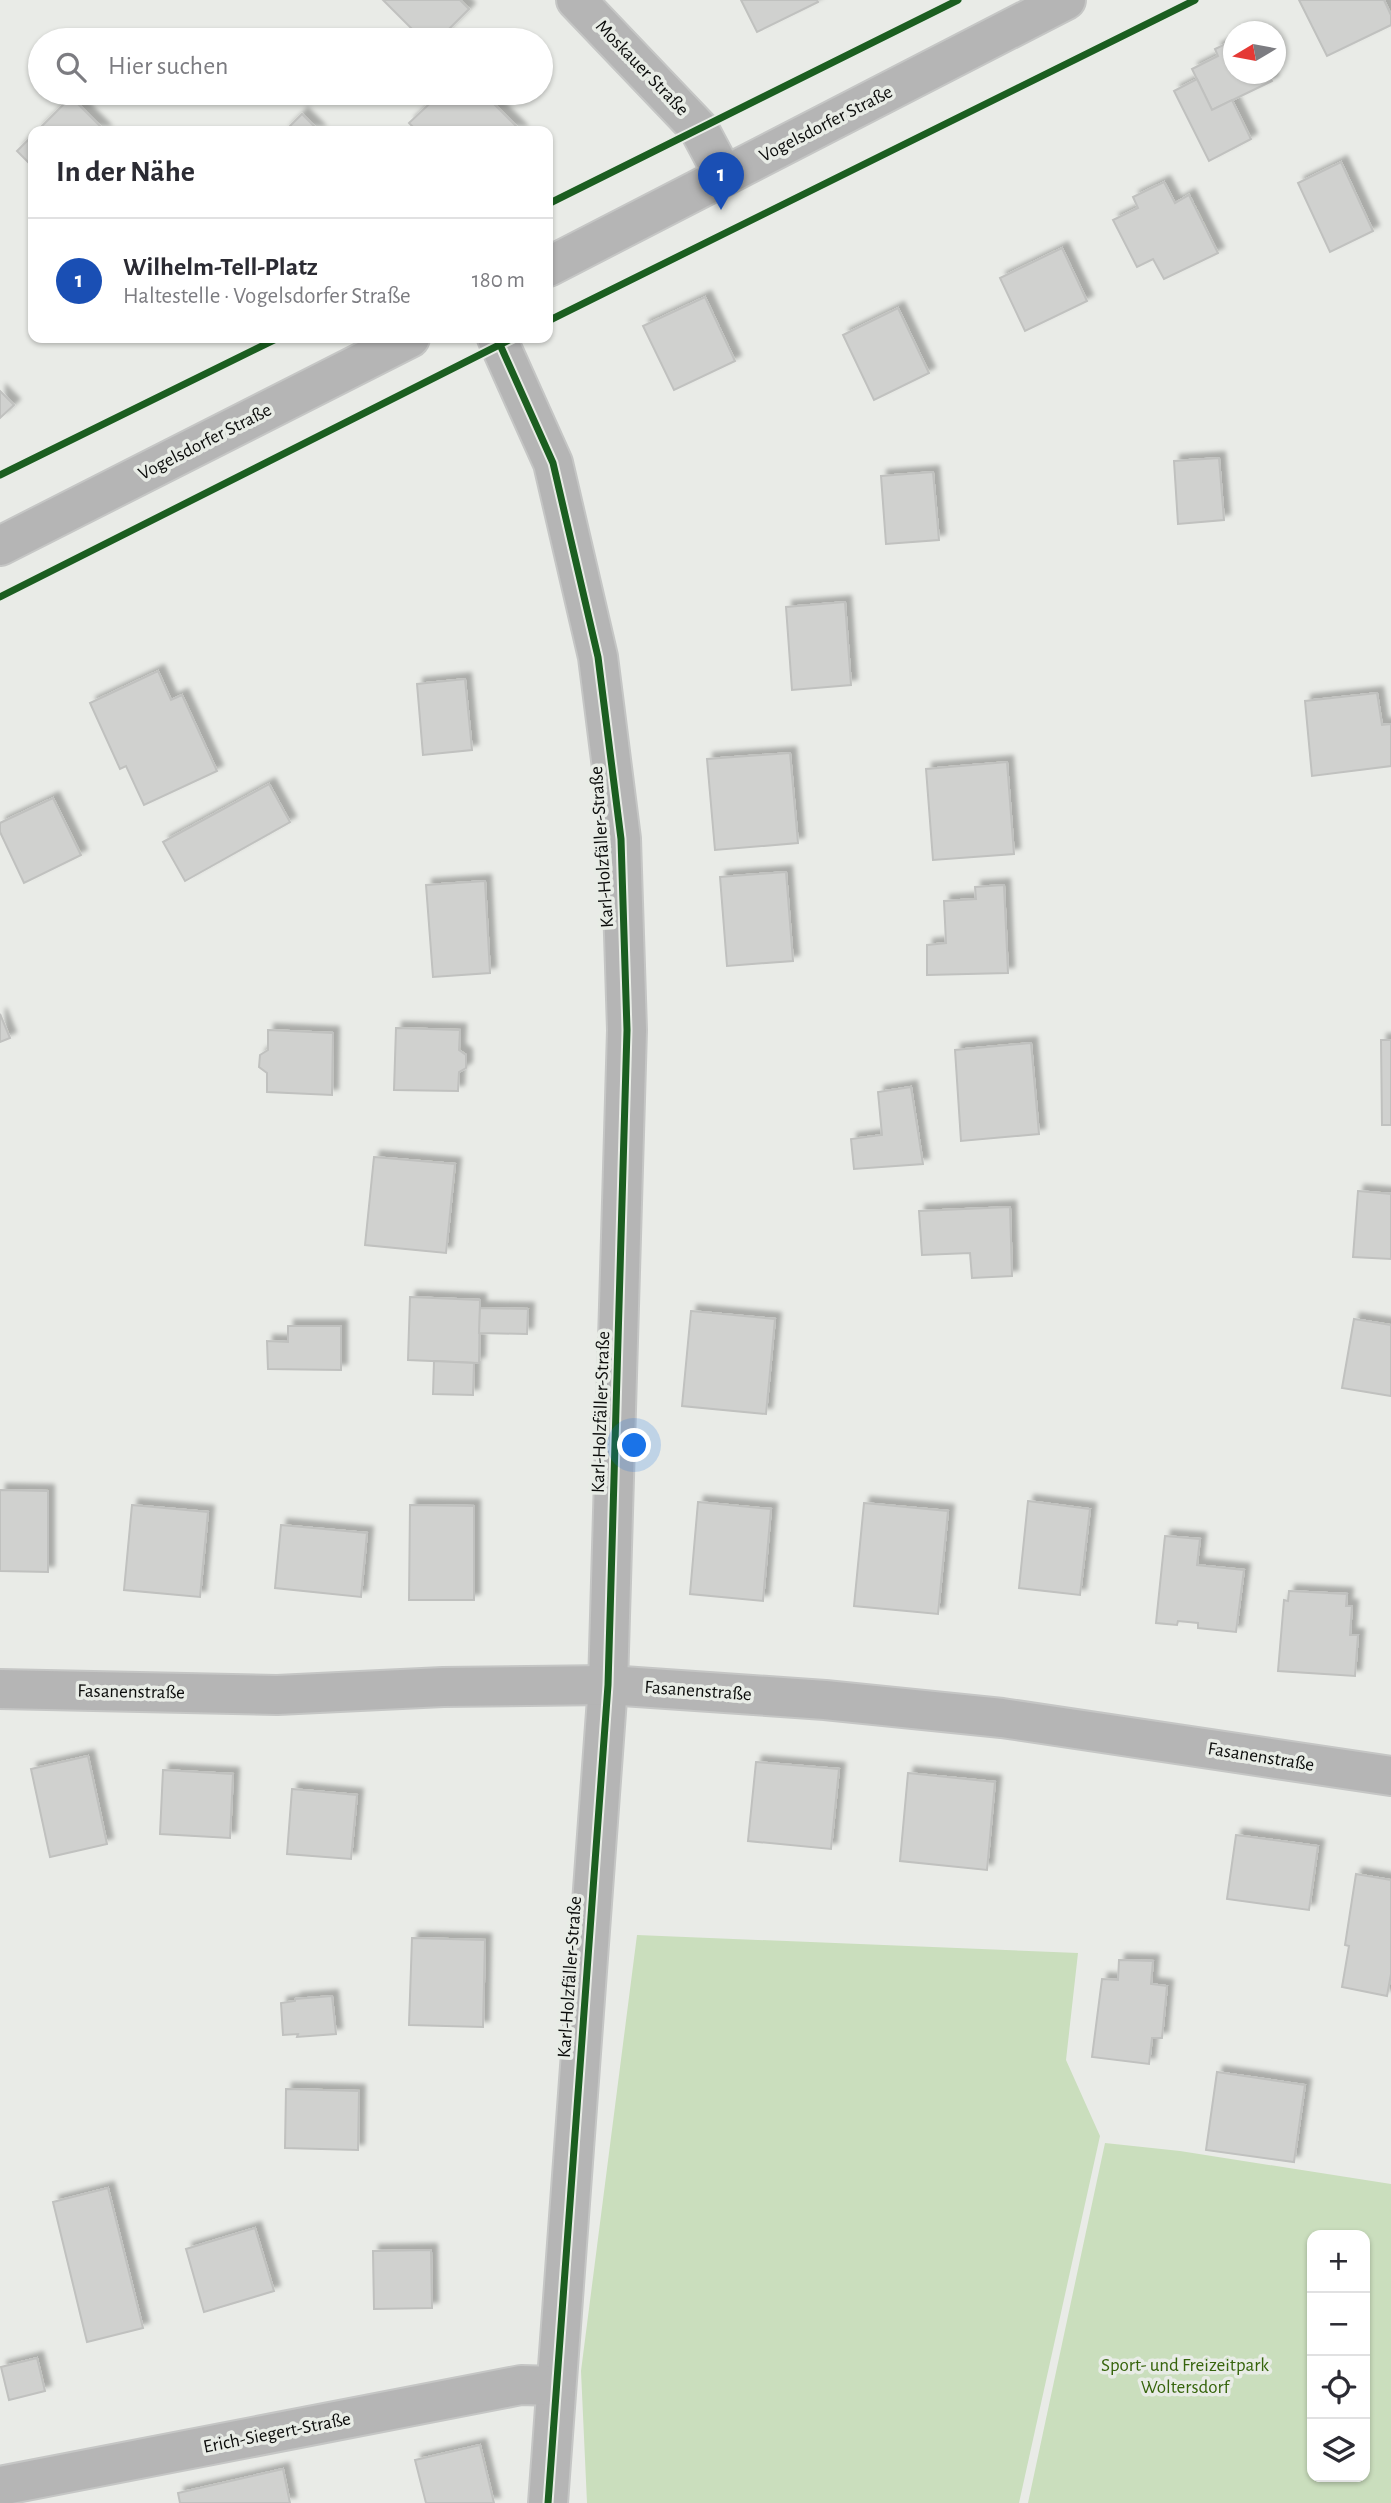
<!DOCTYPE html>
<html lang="de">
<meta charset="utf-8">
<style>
body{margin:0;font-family:"Alegreya Sans",sans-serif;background:#f2f2f3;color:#2b2b33}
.controls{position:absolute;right:21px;bottom:21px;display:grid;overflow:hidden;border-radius:14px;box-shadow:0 2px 5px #0004}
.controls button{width:63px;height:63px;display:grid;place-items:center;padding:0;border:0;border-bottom:2px solid #e1e1e2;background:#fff;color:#2b2b33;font:35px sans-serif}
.compass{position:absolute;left:1223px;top:21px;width:63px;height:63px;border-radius:50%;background:#fff;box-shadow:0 2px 5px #0004;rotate:260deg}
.you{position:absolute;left:635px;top:1446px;width:24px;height:24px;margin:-18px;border:5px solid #fff;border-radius:50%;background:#1a73e8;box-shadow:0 0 0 10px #1a73e833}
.badge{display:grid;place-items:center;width:46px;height:46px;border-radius:50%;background:#595a58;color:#fff;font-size:23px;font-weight:700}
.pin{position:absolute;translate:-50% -58px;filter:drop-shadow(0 2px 4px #0008)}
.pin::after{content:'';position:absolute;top:37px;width:24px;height:21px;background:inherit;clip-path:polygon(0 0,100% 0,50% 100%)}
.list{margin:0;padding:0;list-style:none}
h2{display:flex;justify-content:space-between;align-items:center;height:91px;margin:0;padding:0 28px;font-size:30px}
h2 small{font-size:23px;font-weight:400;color:#7c7c81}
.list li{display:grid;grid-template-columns:46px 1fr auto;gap:21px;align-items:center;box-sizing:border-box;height:126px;padding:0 28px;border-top:2px solid #e1e1e2}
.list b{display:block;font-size:26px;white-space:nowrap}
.list p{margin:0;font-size:23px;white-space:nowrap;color:#7c7c81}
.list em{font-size:23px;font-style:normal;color:#7c7c81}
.icon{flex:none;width:38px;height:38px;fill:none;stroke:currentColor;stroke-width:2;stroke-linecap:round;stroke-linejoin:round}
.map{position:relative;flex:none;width:1391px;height:2503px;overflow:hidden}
.search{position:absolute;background:#fff;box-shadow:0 2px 5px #0004;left:28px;top:28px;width:525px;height:77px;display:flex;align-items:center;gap:18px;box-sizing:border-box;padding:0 24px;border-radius:38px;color:#7c7c81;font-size:26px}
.panel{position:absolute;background:#fff;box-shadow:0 2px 5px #0004;left:28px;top:126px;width:525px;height:217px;border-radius:14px}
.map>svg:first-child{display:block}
.green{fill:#cadebd;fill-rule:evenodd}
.building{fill:#d0d1cf;stroke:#c0c1bf;stroke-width:2;filter:url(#shadow)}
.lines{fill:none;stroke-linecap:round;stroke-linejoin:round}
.minor-casing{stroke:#c5c6c5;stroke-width:42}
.tertiary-casing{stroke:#c5c6c5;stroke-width:42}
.minor{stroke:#b5b5b5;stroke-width:38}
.tertiary{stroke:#b5b5b5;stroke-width:38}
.cycleway-casing{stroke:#e8ece6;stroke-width:11}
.cycleway{stroke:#1b5e20;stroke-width:7}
.labels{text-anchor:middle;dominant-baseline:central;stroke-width:7;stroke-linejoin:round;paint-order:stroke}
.street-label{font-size:19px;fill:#0b0c0b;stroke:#e8ece6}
.park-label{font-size:19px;fill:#36640c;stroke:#e8ece6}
</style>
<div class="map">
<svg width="1391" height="2503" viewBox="0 0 1391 2503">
<defs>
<filter id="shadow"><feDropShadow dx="6" dy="-6" stdDeviation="2" flood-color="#0004"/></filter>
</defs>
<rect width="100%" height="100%" fill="#e9ebe7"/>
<!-- green -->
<g class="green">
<polygon points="637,1935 1078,1953 1066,2060 1100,2136 1019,2503 587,2503 581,2371"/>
<path d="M1105,2143L1180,2151L1391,2184V2503H1028ZM1312,2235H1365V2477H1312Z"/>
</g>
<!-- building -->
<g class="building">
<polygon points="383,0 460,0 469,9 438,40 423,40"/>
<polygon points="741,0 817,0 818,2 757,32"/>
<polygon points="1299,0 1384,0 1391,15 1391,25 1327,56"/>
<polygon points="1234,40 1234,74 1268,74 1272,81 1212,110 1192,69 1218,56 1215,49"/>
<polygon points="1197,79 1212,110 1232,100 1251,139 1209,161 1174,91"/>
<polygon points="441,93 483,93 521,131 417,131 409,123"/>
<polygon points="71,97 105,131 37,131"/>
<polygon points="302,114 319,131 285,131"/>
<polygon points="33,135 33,167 17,151"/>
<polygon points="1341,162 1373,231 1330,252 1298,183"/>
<polygon points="1164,182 1175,203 1189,195 1218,253 1164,279 1153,259 1137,267 1113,220 1138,208 1133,197"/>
<polygon points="1062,248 1087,301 1025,331 1000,278"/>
<polygon points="705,297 735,361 674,390 643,326"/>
<polygon points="898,308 929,373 874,400 843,335"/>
<polygon points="0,391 14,405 0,418"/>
<polygon points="1219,458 1224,520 1178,524 1174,461"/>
<polygon points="933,472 939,540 886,544 881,476"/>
<polygon points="845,602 851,685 792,690 786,607"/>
<polygon points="158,671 171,700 182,695 217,771 144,805 126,766 120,769 90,703"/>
<polygon points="465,679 472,750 423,755 417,684"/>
<polygon points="1377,693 1382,725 1391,724 1391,766 1312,776 1305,701"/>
<polygon points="790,753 798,843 715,850 707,759"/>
<polygon points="1007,762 1014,854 933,860 926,769"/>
<polygon points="269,784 290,822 185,881 163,842"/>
<polygon points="53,798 81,855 24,883 0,832 0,823"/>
<polygon points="786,872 793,961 727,966 720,877"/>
<polygon points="485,881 490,973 433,977 426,885"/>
<polygon points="1004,885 1008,973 927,975 927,945 946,943 944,901 976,899 975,887"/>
<polygon points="0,1014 10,1038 0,1042"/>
<polygon points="396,1028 460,1030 459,1050 466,1055 466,1068 459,1072 458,1091 394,1090"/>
<polygon points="268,1030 333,1033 332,1095 267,1092 267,1073 259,1067 260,1055 268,1050"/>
<polygon points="1381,1040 1391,1040 1391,1125 1382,1125"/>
<polygon points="1031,1043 1039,1134 961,1141 955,1050"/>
<polygon points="911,1087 923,1164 854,1169 851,1139 882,1135 878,1092"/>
<polygon points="374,1157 455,1164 446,1253 365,1245"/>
<polygon points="1358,1191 1391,1194 1391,1259 1353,1257"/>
<polygon points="1010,1207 1012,1276 972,1278 970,1253 922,1255 919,1211"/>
<polygon points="410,1297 480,1300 479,1363 408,1360"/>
<polygon points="480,1308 528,1309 527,1334 479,1333"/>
<polygon points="691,1311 775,1319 766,1414 682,1406"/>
<polygon points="1354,1319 1391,1325 1391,1396 1342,1388"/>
<polygon points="288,1326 341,1326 341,1370 268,1369 267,1341 288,1342"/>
<polygon points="434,1361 474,1363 473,1395 433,1394"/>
<polygon points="0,1490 48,1491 48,1572 0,1571"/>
<polygon points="1028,1501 1090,1509 1080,1595 1019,1588"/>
<polygon points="698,1502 771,1509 763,1601 690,1594"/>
<polygon points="864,1503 948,1511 938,1614 854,1606"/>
<polygon points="132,1505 208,1512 200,1597 124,1590"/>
<polygon points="410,1505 474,1506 474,1600 409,1600"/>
<polygon points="281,1525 367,1533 361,1597 275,1588"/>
<polygon points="1165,1536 1200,1539 1197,1565 1244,1570 1236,1632 1198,1628 1198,1623 1178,1621 1177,1625 1156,1623"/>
<polygon points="1289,1591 1347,1594 1346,1606 1352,1606 1350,1635 1358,1635 1355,1676 1278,1671 1284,1600 1288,1601"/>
<polygon points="88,1756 107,1844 50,1857 31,1769"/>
<polygon points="756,1762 839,1769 831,1849 748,1841"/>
<polygon points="163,1770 233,1774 230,1838 160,1834"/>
<polygon points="908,1773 995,1782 987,1870 900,1861"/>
<polygon points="292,1789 357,1795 351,1859 287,1854"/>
<polygon points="1236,1835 1318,1846 1309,1910 1227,1899"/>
<polygon points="1356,1874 1391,1880 1391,1974 1387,1996 1342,1987 1349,1946 1345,1945"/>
<polygon points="412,1938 485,1940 483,2027 409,2025"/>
<polygon points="1119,1960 1153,1961 1151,1984 1167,1986 1162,2038 1152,2038 1149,2064 1092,2057 1102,1979 1118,1980"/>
<polygon points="332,1996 336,2034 297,2037 298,2034 283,2035 281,2003 295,2001 295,1999"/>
<polygon points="1217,2072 1305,2085 1294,2162 1206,2150"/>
<polygon points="286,2089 359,2091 358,2150 285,2148"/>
<polygon points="108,2188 143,2328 87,2342 53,2202"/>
<polygon points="255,2228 274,2291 204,2312 186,2249"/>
<polygon points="431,2250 432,2308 374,2309 373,2251"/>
<polygon points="37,2358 45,2391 9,2400 1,2367"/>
<polygon points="480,2445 494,2503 426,2503 415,2460"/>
<polygon points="283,2469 290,2503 180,2503 178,2493"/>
</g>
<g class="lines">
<!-- minor casing -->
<g class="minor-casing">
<g id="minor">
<polyline points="576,0 699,129 724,176"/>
<polyline points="497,338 553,463 598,657 621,839 627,1030 608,1685 548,2503"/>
<polyline points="0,1689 277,1695 443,1687 608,1685 825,1700 1002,1718 1391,1776"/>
<polyline points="0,2486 521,2385 555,2386"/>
</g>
</g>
<!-- tertiary casing -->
<g class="tertiary-casing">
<g id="tertiary">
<polyline points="548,267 1066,0"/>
<polyline points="0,546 410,338"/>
</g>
</g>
<!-- minor -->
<use href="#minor" class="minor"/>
<!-- tertiary -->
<use href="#tertiary" class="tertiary"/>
<!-- cycleway casing -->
<g class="cycleway-casing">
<g id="cycleway">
<polyline points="548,204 958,0"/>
<polyline points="548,321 1195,0"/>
<polyline points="497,338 553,463 598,657 621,839 627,1030 608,1685 548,2503"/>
<polyline points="0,475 278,338"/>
<polyline points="0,597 513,338"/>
</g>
</g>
<!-- cycleway -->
<use href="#cycleway" class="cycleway"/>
</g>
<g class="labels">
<!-- street labels -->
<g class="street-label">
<text transform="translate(642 68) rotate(46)">Moskauer Straße</text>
<text transform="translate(826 124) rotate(-27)">Vogelsdorfer Straße</text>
<text transform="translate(205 442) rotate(-27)">Vogelsdorfer Straße</text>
<text transform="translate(602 847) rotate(-94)">Karl-Holzfäller-Straße</text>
<text transform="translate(601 1412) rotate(-88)">Karl-Holzfäller-Straße</text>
<text transform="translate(698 1691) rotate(4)">Fasanenstraße</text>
<text transform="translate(131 1692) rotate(1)">Fasanenstraße</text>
<text transform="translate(1261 1757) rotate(9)">Fasanenstraße</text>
<text transform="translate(570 1977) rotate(-86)">Karl-Holzfäller-Straße</text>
<text transform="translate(277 2433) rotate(-11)">Erich-Siegert-Straße</text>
</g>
<!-- park labels -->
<g class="park-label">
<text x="1185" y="2365">Sport- und Freizeitpark<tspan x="1185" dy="22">Woltersdorf</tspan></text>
</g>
</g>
</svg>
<div class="controls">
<button>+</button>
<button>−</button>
<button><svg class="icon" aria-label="locate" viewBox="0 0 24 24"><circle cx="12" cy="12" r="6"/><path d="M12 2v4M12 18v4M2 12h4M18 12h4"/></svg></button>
<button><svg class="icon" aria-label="layers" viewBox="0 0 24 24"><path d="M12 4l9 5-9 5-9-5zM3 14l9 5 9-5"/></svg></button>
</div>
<svg class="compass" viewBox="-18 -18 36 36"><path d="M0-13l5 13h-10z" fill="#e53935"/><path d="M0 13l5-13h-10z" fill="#7c7c81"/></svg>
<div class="you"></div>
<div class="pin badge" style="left:721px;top:210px;background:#1a4fb4">1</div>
<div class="search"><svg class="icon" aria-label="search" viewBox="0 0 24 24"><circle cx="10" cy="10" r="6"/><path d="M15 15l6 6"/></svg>Hier suchen</div>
<section class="panel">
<h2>In der Nähe<small></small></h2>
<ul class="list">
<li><span class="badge" style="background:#1a4fb4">1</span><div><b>Wilhelm-Tell-Platz</b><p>Haltestelle · Vogelsdorfer Straße</p></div><em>180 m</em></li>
</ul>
</section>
</div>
